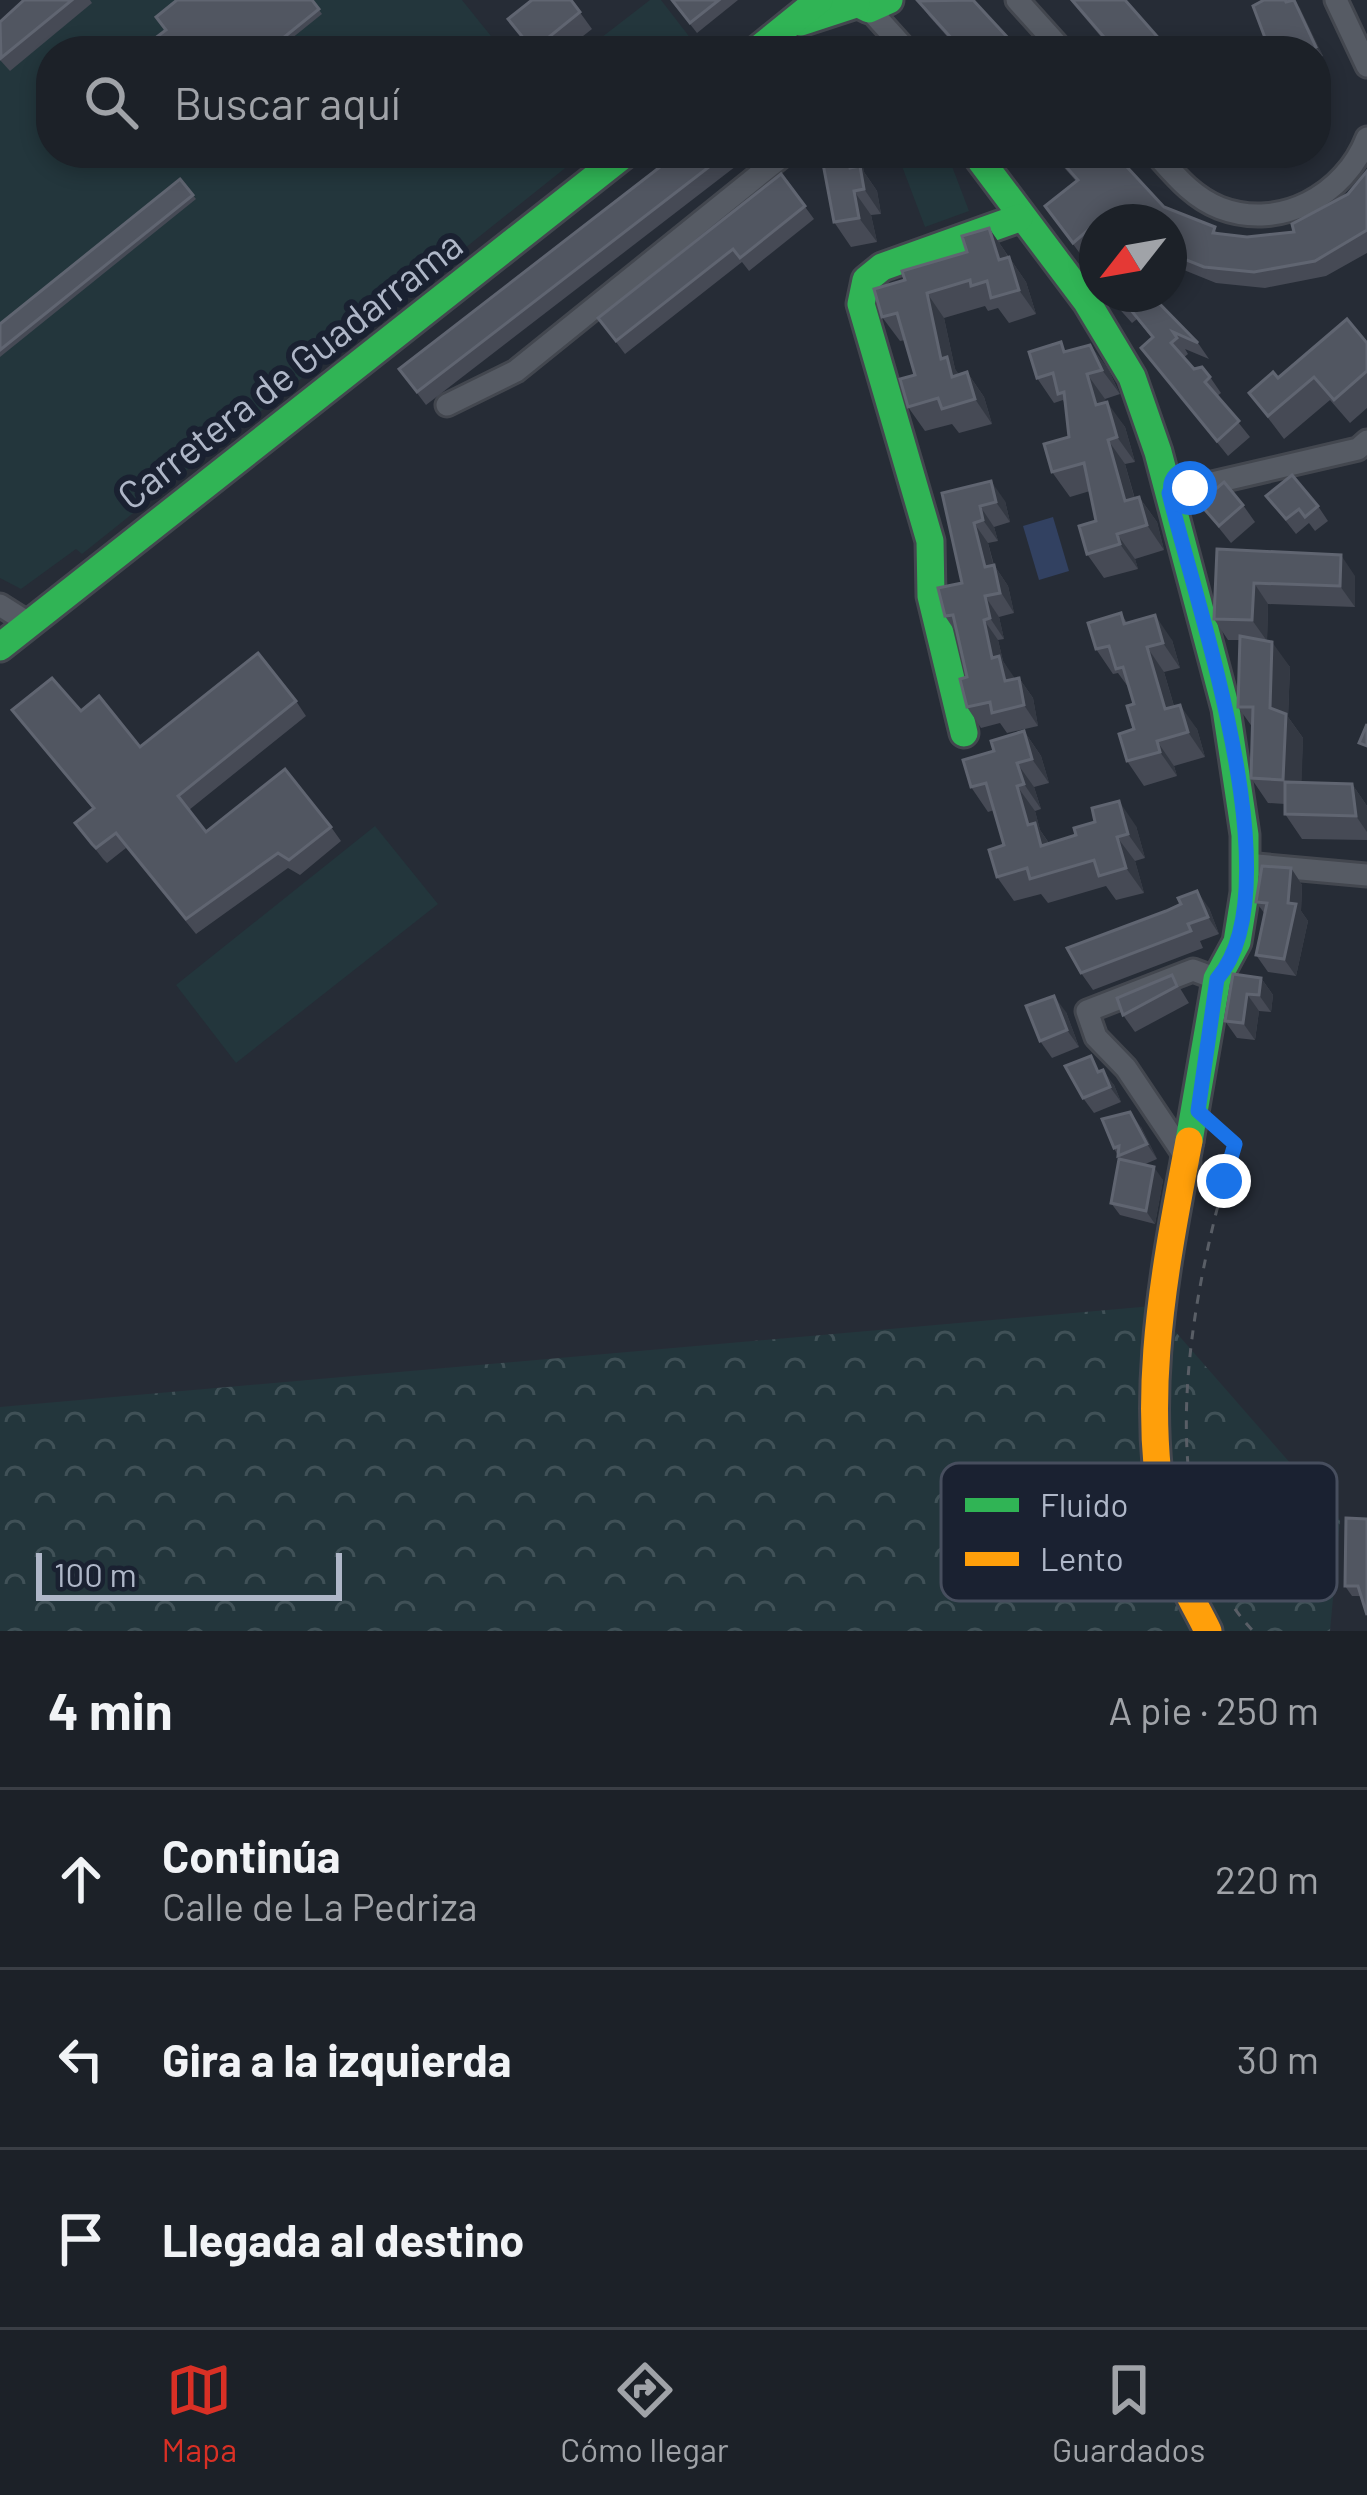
<!DOCTYPE html>
<html lang="es">
<meta charset="utf-8">
<style>
body{margin:0;font-family:Barlow,sans-serif;background:#292e34;color:#f1f3f6}
.compass{position:absolute;left:1079px;top:204px;width:108px;height:108px;border-radius:50%;background:#1c2128;box-shadow:0 6px 18px #0003;rotate:239deg}
.scale{position:absolute;left:36px;bottom:30px;width:306px;box-sizing:border-box;padding-left:12px;border:6px solid #afb7c8;border-top:0;font-size:33px;line-height:42px;white-space:nowrap;color:#afb7c8;-webkit-text-stroke:9px #1a2131;paint-order:stroke}
.stop{position:absolute;width:36px;height:36px;margin:-27px;border:9px solid #1a73e8;border-radius:50%;background:#fff}
.stop.end{background:#1a73e8;border-color:#fff;box-shadow:0 3px 12px #0008}
.list{margin:0;padding:0;list-style:none}
h2{display:flex;justify-content:space-between;align-items:center;height:156px;margin:0;padding:0 48px;font-size:51px}
h2 small{font-size:39px;font-weight:400;color:#a0a3a8}
.list li{display:grid;grid-template-columns:78px 1fr auto;gap:36px;align-items:center;box-sizing:border-box;height:180px;padding:0 48px;border-top:3px solid #3a3e45}
.list b{display:block;font-size:45px;white-space:nowrap}
.list p{margin:0;font-size:39px;white-space:nowrap;color:#a0a3a8}
.list em{font-size:39px;font-style:normal;color:#a0a3a8}
.icon{flex:none;width:66px;height:66px;fill:none;stroke:currentColor;stroke-width:2;stroke-linecap:round;stroke-linejoin:round}
.map{position:relative;flex:none;width:1367px;height:1631px;overflow:hidden}
.search{position:absolute;background:#1c2128;box-shadow:0 6px 18px #0003;left:36px;right:36px;top:36px;height:132px;display:flex;align-items:center;gap:30px;box-sizing:border-box;padding:0 42px;border-radius:48px;color:#a0a3a8;font-size:45px}
.sheet{height:696px;background:#1c2128}
nav{display:flex;justify-content:space-around;align-items:center;box-sizing:border-box;height:168px;border-top:3px solid #3a3e45;background:#1c2128;font-size:33px;color:#a0a3a8}
nav a{display:grid;justify-items:center;gap:6px}
nav .on{color:#d93025}
.map>svg:first-child{display:block}
.forest{fill:url(#forest-crowns)}
.park{fill:#23363c}
.water{fill:#324161}
.lines{fill:none;stroke-linecap:round;stroke-linejoin:round}
.street-casing{stroke:#43474f;stroke-width:27}
.fast-casing{stroke:#43474f;stroke-width:33}
.slow-casing{stroke:#43474f;stroke-width:33}
.path{stroke:#595e66;stroke-width:3;stroke-dasharray:9 9;stroke-linecap:butt}
.street{stroke:#565b64;stroke-width:21}
.fast{stroke:#30b455;stroke-width:27}
.slow{stroke:#ff9f0a;stroke-width:27}
.wall{fill:#464a55}
.shaded-wall{fill:#343943}
.building{fill:#515661;stroke:#606571;stroke-width:3}
.route{stroke:#1a73e8;stroke-width:15}
.labels{text-anchor:middle;dominant-baseline:central;stroke-width:12;stroke-linejoin:round;paint-order:stroke}
.street-label{font-size:39px;fill:#afb7c8;stroke:#1a2131}
.key{fill:#1a2131;stroke:#474e5e;stroke-width:3}
.key-label{font-size:33px;fill:#afb7c8}
</style>
<div class="map">
<svg width="1367" height="1631" viewBox="0 0 1367 1631">
<defs>
<pattern id="forest-crowns" width="20" height="18" patternUnits="userSpaceOnUse" patternTransform="scale(3)"><rect width="20" height="18" fill="#23363c"/><path d="M2 6a3 3 0 1 1 6 0M12 15a3 3 0 1 1 6 0" fill="none" stroke="#405157"/></pattern>
</defs>
<rect width="100%" height="100%" fill="#262c36"/>
<!-- forest -->
<polygon class="forest" points="1153,1306 1340,1520 1330,1631 0,1631 0,1407"/>
<!-- park -->
<g class="park">
<polygon points="47,0 462,0 503,51 51,51 51,153 584,153 82,554 76,549 21,589 0,578 0,43"/>
<polygon points="650,0 661,0 698,48 584,51"/>
<polygon points="897,153 947,153 969,211 925,227"/>
<polygon points="375,826 438,904 236,1063 176,985"/>
</g>
<!-- water -->
<polygon class="water" points="1053,517 1069,571 1039,580 1023,526"/>
<g class="lines">
<!-- street casing -->
<g class="street-casing">
<g id="street">
<polyline points="1017,0 1063,51"/>
<polyline points="1336,0 1367,66"/>
<polyline points="869,9 907,51"/>
<path d="M1155,153C1174,174 1192,197 1220,208C1280,231 1345,195 1367,138"/>
<polyline points="447,405 516,371 786,153"/>
<polyline points="1169,493 1358,449 1367,441"/>
<polyline points="0,605 30,624"/>
<polyline points="1246,864 1367,875"/>
<polyline points="1189,1162 1126,1068 1096,1037 1087,1011 1193,970 1217,979"/>
</g>
</g>
<!-- fast casing -->
<g class="fast-casing">
<g id="fast">
<polyline points="851,0 869,9 889,0"/>
<polyline points="801,22 856,4"/>
<polyline points="756,51 819,0"/>
<polyline points="975,153 1087,302 1132,377 1158,452 1226,709 1245,835 1245,892 1237,942 1217,979 1189,1141"/>
<polyline points="0,647 626,153"/>
<polyline points="964,733 931,596 930,541 861,304 866,280 882,267 1019,218"/>
</g>
</g>
<!-- slow casing -->
<g class="slow-casing">
<path id="slow" d="M1189,1141C1163,1277 1135,1419 1173,1555C1180,1582 1196,1606 1208,1631"/>
</g>
<!-- path -->
<path class="path" d="M1217,1127L1235,1144C1194,1282 1142,1513 1253,1631"/>
<!-- street -->
<use href="#street" class="street"/>
<!-- fast -->
<use href="#fast" class="fast"/>
<!-- slow -->
<use href="#slow" class="slow"/>
</g>
<!-- wall -->
<g class="wall">
<polygon points="24,0 90,0 92,3 10,71 0,60 0,22"/>
<polygon points="312,0 322,14 276,51 163,51 166,30"/>
<polygon points="571,0 592,29 564,51 532,51 508,19"/>
<polygon points="671,0 738,0 697,33"/>
<polygon points="1070,0 1125,0 1170,51 1113,51"/>
<polygon points="1264,0 1294,0 1323,56 1316,59 1316,51 1270,51"/>
<polygon points="918,1 1020,51 960,51 929,16"/>
<polygon points="678,153 753,153 426,405 399,369"/>
<polygon points="821,153 860,153 864,172 877,191 881,214 871,215 877,242 851,247 834,222"/>
<polygon points="1051,153 1114,153 1164,207 1219,233 1247,237 1294,232 1348,194 1367,171 1367,253 1326,276 1265,288 1216,283 1169,264 1169,222 1097,222 1097,248 1084,259 1045,206 1076,181"/>
<polygon points="781,174 814,219 749,271 742,262 625,354 598,318"/>
<polygon points="180,179 196,199 0,357 0,324"/>
<polygon points="989,228 1026,282 1036,314 1009,323 998,308 988,311 985,306 944,318 955,369 959,375 967,372 984,397 992,424 959,433 952,424 925,431 908,407 915,375 905,340 900,341 882,317 905,280 967,252"/>
<polygon points="1106,294 1150,294 1198,343 1209,359 1185,349 1188,354 1183,358 1194,369 1210,377 1221,393 1217,396 1250,437 1228,456 1141,348 1152,338 1137,319 1132,323"/>
<polygon points="1367,343 1367,408 1350,423 1330,400 1284,439 1249,393 1278,378"/>
<polygon points="1090,345 1108,369 1120,394 1105,399 1106,403 1125,427 1135,462 1125,464 1135,499 1139,497 1157,522 1164,550 1135,559 1138,569 1104,578 1087,554 1096,521 1090,491 1070,497 1052,472 1069,437 1065,404 1063,400 1054,403 1037,378 1068,351"/>
<polygon points="942,493 1005,501 1010,522 994,527 998,541 988,543 994,565 1008,586 1014,613 999,617 1004,639 998,640 1003,661 1014,679 1019,678 1033,698 1038,726 1007,733 1000,723 981,728 967,707 967,677 957,634 945,616 962,583"/>
<polygon points="1266,496 1318,506 1328,521 1315,531 1309,523 1296,534"/>
<polygon points="1199,503 1243,505 1255,522 1231,543"/>
<polygon points="1217,549 1355,576 1355,607 1268,604 1267,641 1290,667 1288,717 1303,738 1301,783 1352,784 1367,806 1367,840 1302,839 1285,814 1285,804 1268,803 1251,778 1253,728 1238,707 1240,640 1228,640 1214,619"/>
<polygon points="1121,613 1127,623 1172,640 1180,668 1164,672 1174,706 1197,729 1205,757 1174,766 1177,776 1144,786 1127,761 1134,729 1134,704 1129,688 1118,673 1113,674 1096,649"/>
<polygon points="296,701 306,716 189,810 206,832 331,827 341,841 300,875 288,868 196,934 126,848 107,863 103,859 75,823 93,809 12,710 81,711 140,747"/>
<polygon points="1024,731 1041,756 1049,783 1034,787 1041,809 1035,811 1040,830 1049,843 1136,826 1145,858 1135,861 1144,893 1116,900 1106,886 1048,903 1041,894 1014,901 997,877 1004,845 994,810 988,812 971,787 994,751"/>
<polygon points="1291,868 1302,885 1301,911 1308,921 1296,976 1268,972 1256,955 1265,914 1256,902"/>
<polygon points="1209,908 1219,934 1200,941 1203,948 1093,990 1081,973"/>
<polygon points="1172,975 1189,1003 1135,1032 1123,1015"/>
<polygon points="1261,978 1273,995 1271,1012 1259,1011 1255,1040 1237,1038 1225,1021"/>
<polygon points="1066,1012 1079,1047 1052,1058 1040,1041"/>
<polygon points="1101,1071 1114,1085 1121,1102 1094,1113 1083,1098"/>
<polygon points="1141,1127 1157,1159 1143,1165 1163,1180 1155,1224 1120,1215 1111,1203 1120,1160 1114,1148"/>
<polygon points="1346,1518 1361,1596 1352,1596 1345,1586"/>
</g>
<!-- shaded-wall -->
<g class="shaded-wall">
<polygon points="1294,0 1300,8 1323,56 1316,47"/>
<polygon points="847,153 860,153 864,172 877,191 881,214 850,168"/>
<polygon points="854,191 871,215 877,242 859,218"/>
<polygon points="989,228 1006,253 1016,285 999,260"/>
<polygon points="1009,257 1026,282 1036,314 1019,290"/>
<polygon points="927,293 944,318 955,369 964,382 952,377 941,359"/>
<polygon points="1090,345 1108,369 1120,394 1102,370"/>
<polygon points="967,372 984,397 992,424 975,399"/>
<polygon points="1087,374 1105,399 1114,430 1096,405"/>
<polygon points="1107,402 1125,427 1135,462 1117,437"/>
<polygon points="1108,440 1125,464 1142,526 1125,501"/>
<polygon points="991,481 1005,501 1010,522 996,502"/>
<polygon points="1139,497 1157,522 1164,550 1147,525"/>
<polygon points="980,506 994,527 998,541 983,520"/>
<polygon points="974,523 988,543 996,576 994,565 1008,586 1014,613 985,567"/>
<polygon points="1117,534 1135,559 1138,569 1120,544"/>
<polygon points="1341,555 1355,576 1355,607 1340,586"/>
<polygon points="1254,583 1268,604 1267,641 1252,620"/>
<polygon points="985,596 999,617 1004,639 990,618"/>
<polygon points="1155,615 1172,640 1180,668 1163,643"/>
<polygon points="984,620 998,640 1003,661 1014,677 1020,701 992,658"/>
<polygon points="1272,642 1290,667 1288,717 1303,738 1301,804 1283,780 1270,708"/>
<polygon points="1147,647 1164,672 1182,734 1165,709"/>
<polygon points="1019,678 1033,698 1038,726 1024,705"/>
<polygon points="1180,705 1197,729 1205,757 1188,732"/>
<polygon points="1024,731 1041,756 1049,783 1032,759"/>
<polygon points="1157,741 1174,766 1177,776 1160,752"/>
<polygon points="1017,763 1034,787 1041,809 1024,784"/>
<polygon points="1352,784 1367,806 1367,832 1356,816"/>
<polygon points="1017,786 1035,811 1040,830 1052,848 1058,870 1028,825"/>
<polygon points="1119,801 1136,826 1145,858 1128,834"/>
<polygon points="1117,837 1135,861 1144,893 1126,868"/>
<polygon points="1291,868 1302,885 1301,911 1308,921 1296,976 1284,959"/>
<polygon points="1197,891 1209,908 1219,934 1208,917"/>
<polygon points="1261,978 1273,995 1271,1012 1259,995"/>
<polygon points="1247,994 1259,1011 1255,1040 1243,1023"/>
<polygon points="1054,996 1066,1012 1079,1047 1067,1030"/>
<polygon points="1103,1070 1114,1085 1121,1102 1110,1087"/>
<polygon points="1130,1112 1141,1127 1157,1159 1147,1144"/>
<polygon points="1154,1167 1163,1180 1155,1224 1146,1211"/>
</g>
<!-- building -->
<g class="building">
<polygon points="24,0 72,0 1,58 0,22"/>
<polygon points="177,0 312,0 319,9 267,51 164,51 154,39 166,30 156,17"/>
<polygon points="532,0 571,0 580,12 533,50 508,19"/>
<polygon points="672,0 719,0 690,23"/>
<polygon points="973,0 1020,51 963,51 918,1"/>
<polygon points="1072,0 1125,0 1170,51 1116,51"/>
<polygon points="1264,0 1285,0 1286,2 1294,0 1316,47 1307,51 1270,51 1253,6"/>
<polygon points="678,153 727,153 417,392 399,369"/>
<polygon points="821,153 847,153 850,168 860,166 864,189 854,191 859,218 834,222"/>
<polygon points="1054,153 1114,153 1164,207 1215,227 1213,233 1247,237 1294,232 1292,224 1348,194 1367,171 1367,230 1315,261 1254,272 1204,267 1169,253 1169,222 1122,222 1109,212 1073,243 1045,206 1078,180"/>
<polygon points="781,174 805,206 740,258 733,249 616,341 598,318"/>
<polygon points="180,179 193,195 0,350 0,324"/>
<polygon points="989,228 999,260 1009,257 1019,290 991,298 987,281 971,286 970,280 927,293 941,359 947,357 952,377 967,372 975,399 942,409 938,398 908,407 900,379 915,375 897,313 882,317 874,289 905,280 902,271 967,252 962,236"/>
<polygon points="1108,294 1150,294 1198,343 1173,332 1177,338 1171,343 1194,369 1202,367 1210,377 1205,382 1239,421 1217,441 1141,348 1153,337 1126,304 1121,308"/>
<polygon points="1347,319 1367,343 1367,371 1334,400 1314,377 1268,416 1249,393 1273,372 1278,378"/>
<polygon points="1061,342 1064,352 1090,345 1102,370 1087,374 1096,405 1107,402 1117,437 1108,440 1125,501 1139,497 1147,525 1117,534 1120,544 1087,554 1079,526 1096,521 1084,463 1052,472 1044,444 1069,437 1064,392 1058,394 1053,373 1037,378 1029,352"/>
<polygon points="1292,475 1318,506 1305,517 1299,509 1286,519 1266,496"/>
<polygon points="991,481 996,502 980,506 983,520 974,523 985,567 994,565 1000,593 985,596 990,618 984,620 992,658 999,656 1005,681 1019,678 1024,705 992,713 990,702 967,707 960,679 967,677 953,615 945,616 938,588 962,583 942,493"/>
<polygon points="1224,482 1243,505 1219,526 1199,503"/>
<polygon points="1217,549 1341,555 1340,586 1254,583 1252,620 1214,619"/>
<polygon points="1121,613 1124,624 1155,615 1163,643 1147,647 1165,709 1180,705 1188,732 1157,741 1160,752 1127,761 1119,734 1134,729 1127,706 1134,704 1123,667 1116,669 1109,646 1096,649 1088,623"/>
<polygon points="1240,636 1272,642 1270,708 1286,714 1283,780 1251,778 1253,707 1238,707"/>
<polygon points="258,653 296,701 178,796 206,832 285,769 331,827 289,860 278,853 186,919 116,833 96,848 92,844 75,823 94,808 12,710 52,678 81,711 99,696 140,747"/>
<polygon points="1367,724 1367,746 1359,743"/>
<polygon points="1024,731 1032,759 1017,763 1024,784 1017,786 1028,825 1035,823 1041,846 1076,835 1074,828 1095,822 1092,808 1119,801 1128,834 1117,837 1126,868 1099,876 1094,860 1030,879 1027,868 997,877 989,850 1004,845 986,783 971,787 963,760 994,751 991,741"/>
<polygon points="1285,782 1352,784 1356,816 1285,814"/>
<polygon points="1262,866 1291,868 1288,903 1296,904 1284,959 1256,955 1267,903 1256,902"/>
<polygon points="1197,891 1208,917 1188,924 1191,931 1081,973 1067,948 1166,911 1181,904 1178,898"/>
<polygon points="1233,974 1261,978 1259,995 1247,994 1243,1023 1225,1021"/>
<polygon points="1172,975 1177,986 1123,1015 1117,998"/>
<polygon points="1054,996 1067,1030 1040,1041 1026,1006"/>
<polygon points="1091,1056 1098,1072 1103,1070 1110,1087 1083,1098 1065,1066"/>
<polygon points="1130,1112 1147,1144 1118,1156 1119,1146 1114,1148 1102,1119"/>
<polygon points="1119,1159 1154,1167 1146,1211 1111,1203"/>
<polygon points="1346,1518 1367,1519 1367,1615 1358,1586 1345,1586"/>
</g>
<g class="lines">
<!-- route -->
<path class="route" d="M1190,488L1169,493C1195,602 1296,888 1217,979L1198,1111L1235,1144L1224,1181"/>
</g>
<g class="labels">
<!-- street labels -->
<g class="street-label">
<text transform="translate(289 369) rotate(-38)">Carretera de Guadarrama</text>
</g>
</g>
<!-- legend -->
<rect x="941" y="1463" width="396" height="138" rx="18" class="key"/>
<rect x="965" y="1498" width="54" height="14" fill="#30b455"/>
<rect x="965" y="1552" width="54" height="14" fill="#ff9f0a"/>
<g class="key-label">
<text x="1040" y="1517">Fluido</text>
<text x="1040" y="1571">Lento</text>
</g>
</svg>
<svg class="compass" viewBox="-18 -18 36 36"><path d="M0-13l5 13h-10z" fill="#e53935"/><path d="M0 13l5-13h-10z" fill="#a0a3a8"/></svg>
<div class="scale">100 m</div>
<div class="stop" style="left:1190px;top:488px"></div>
<div class="stop end" style="left:1224px;top:1181px"></div>
<div class="search"><svg class="icon" aria-label="search" viewBox="0 0 24 24"><circle cx="10" cy="10" r="6"/><path d="M15 15l6 6"/></svg>Buscar aquí</div>
</div>
<section class="sheet">
<h2>4 min<small>A pie · 250 m</small></h2>
<ul class="list">
<li><svg class="icon" aria-label="ahead" viewBox="0 0 24 24"><path d="M12 20V5M6 11l6-6 6 6"/></svg><div><b>Continúa</b><p>Calle de La Pedriza</p></div><em>220 m</em></li>
<li><svg class="icon" aria-label="left" viewBox="0 0 24 24"><path d="M17 20v-9H6M10 6l-5 5 5 5"/></svg><div><b>Gira a la izquierda</b></div><em>30 m</em></li>
<li><svg class="icon" aria-label="arrive" viewBox="0 0 24 24"><path d="M6 21V4h12l-3 4 3 4H6"/></svg><div><b>Llegada al destino</b></div></li>
</ul>
</section>
<nav>
<a class="on"><svg class="icon" aria-label="map" viewBox="0 0 24 24"><path d="M3 6l6-2 6 2 6-2v14l-6 2-6-2-6 2zM9 4v14M15 6v14"/></svg>Mapa</a>
<a><svg class="icon" aria-label="directions" viewBox="0 0 24 24"><path d="M12 3l9 9-9 9-9-9zM9 14v-3h6M13 9l2 2-2 2"/></svg>Cómo llegar</a>
<a><svg class="icon" aria-label="saved" viewBox="0 0 24 24"><path d="M7 4h10v16l-5-4-5 4z"/></svg>Guardados</a>
</nav>
